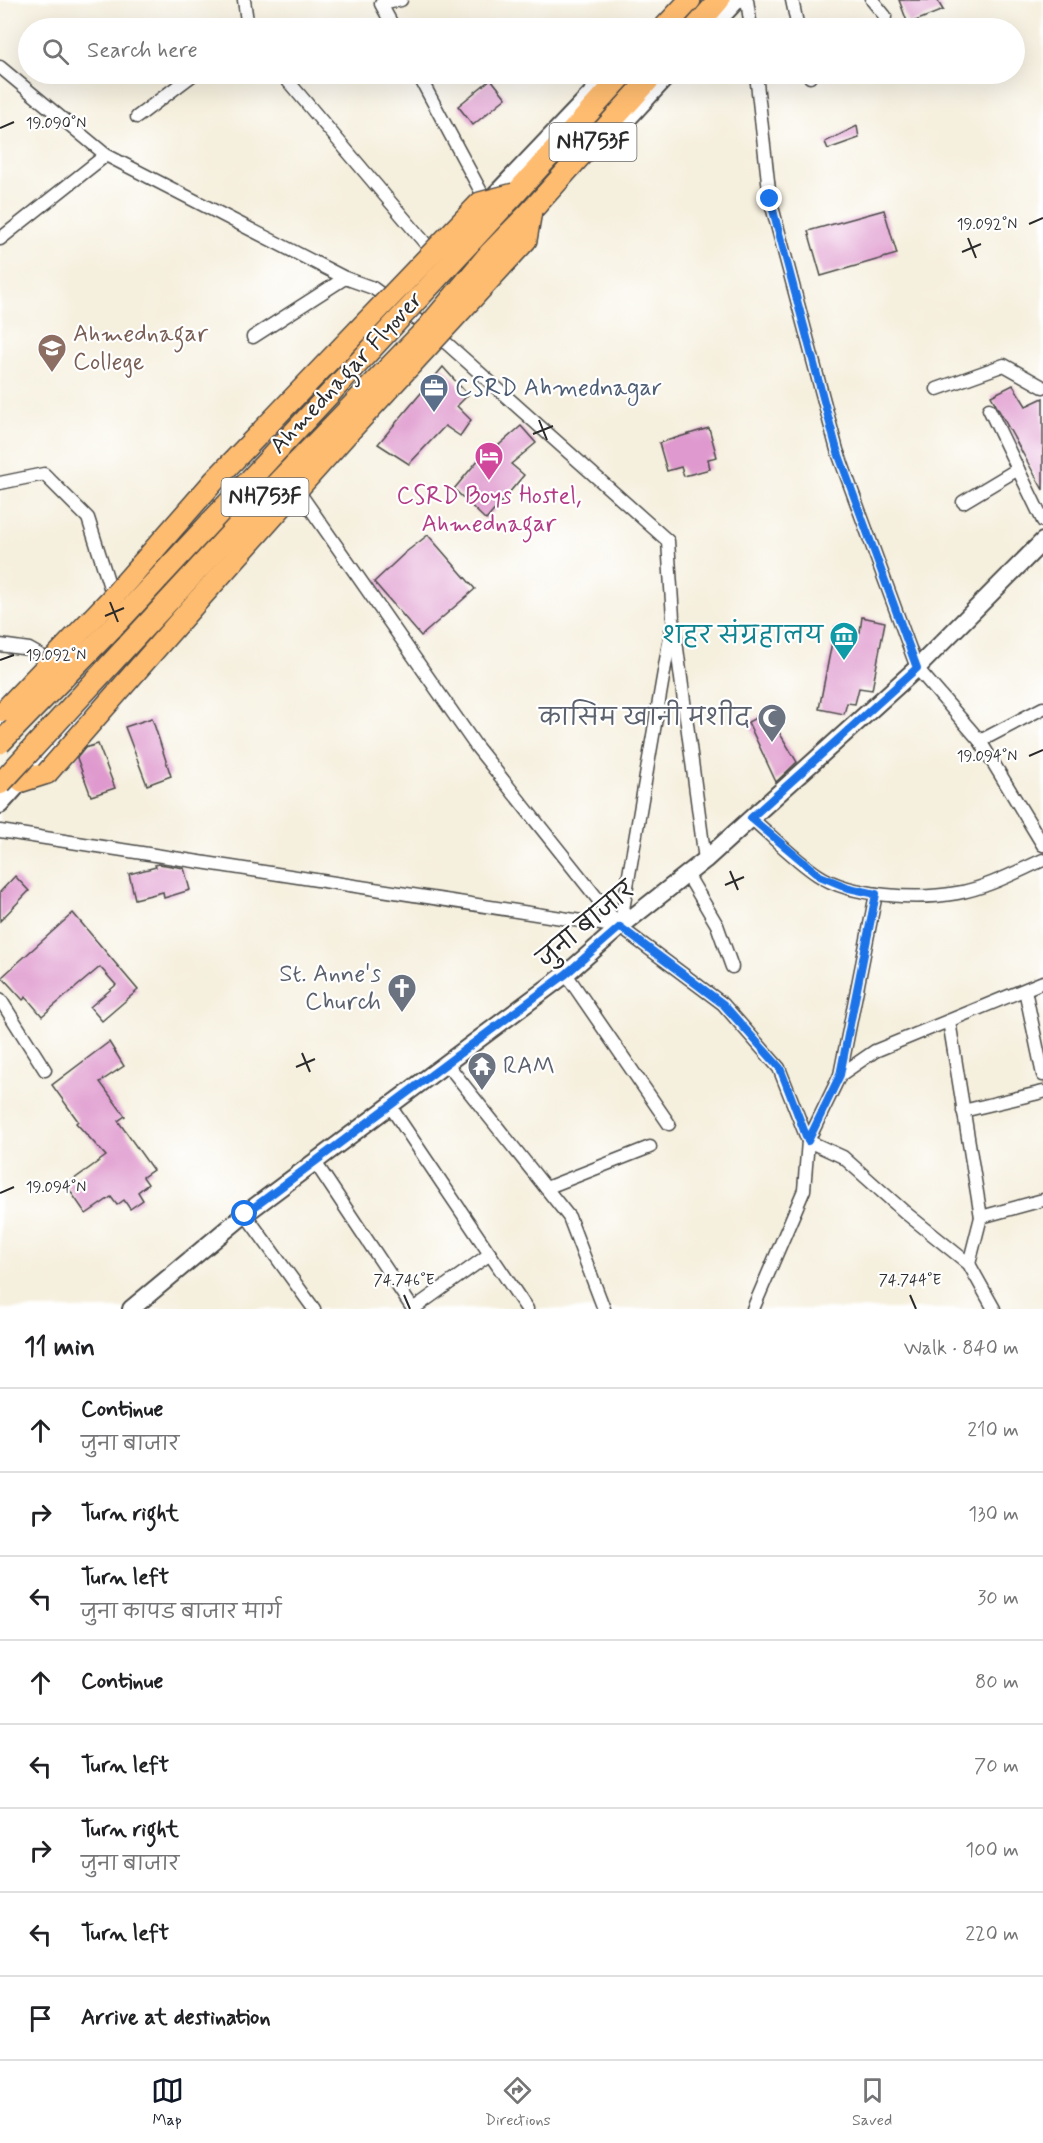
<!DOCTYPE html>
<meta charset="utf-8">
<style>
body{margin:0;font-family:Mynerve,"Playpen Sans Deva",sans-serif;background:#f6f6f6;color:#202124}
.stop{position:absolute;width:18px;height:18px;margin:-14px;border:4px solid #1a73e8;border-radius:50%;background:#fff}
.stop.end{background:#1a73e8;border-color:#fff;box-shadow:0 2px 6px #0008}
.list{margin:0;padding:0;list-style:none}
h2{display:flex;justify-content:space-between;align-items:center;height:78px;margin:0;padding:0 24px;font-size:26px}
h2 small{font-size:20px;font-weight:400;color:#757577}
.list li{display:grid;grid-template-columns:39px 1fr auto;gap:18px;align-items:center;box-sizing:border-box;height:84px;padding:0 24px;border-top:2px solid #e0e0e0}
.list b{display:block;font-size:22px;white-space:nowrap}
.list p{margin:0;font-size:20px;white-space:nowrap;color:#757577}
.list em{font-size:20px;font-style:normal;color:#757577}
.icon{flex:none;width:33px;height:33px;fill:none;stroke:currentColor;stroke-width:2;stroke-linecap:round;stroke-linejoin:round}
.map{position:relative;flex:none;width:1043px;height:1309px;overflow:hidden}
.search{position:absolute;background:#fff;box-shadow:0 6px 24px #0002;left:18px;right:18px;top:18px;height:66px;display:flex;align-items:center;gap:15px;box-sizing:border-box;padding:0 21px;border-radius:33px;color:#757577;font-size:22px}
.sheet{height:750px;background:#fff}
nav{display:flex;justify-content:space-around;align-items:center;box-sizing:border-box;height:84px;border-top:2px solid #e0e0e0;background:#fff;font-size:16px;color:#757577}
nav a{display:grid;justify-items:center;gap:3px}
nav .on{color:#111827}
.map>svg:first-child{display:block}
.building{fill:#df99ce}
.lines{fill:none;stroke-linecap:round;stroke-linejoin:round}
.minor-casing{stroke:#494846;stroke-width:15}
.tertiary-casing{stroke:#494846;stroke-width:20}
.trunk-casing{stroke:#494846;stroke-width:24}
.minor{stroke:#fff;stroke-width:12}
.tertiary{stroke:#fff;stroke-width:16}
.trunk{stroke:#febc70;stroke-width:21}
.trunk-bridge-casing{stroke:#494846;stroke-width:24;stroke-linecap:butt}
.trunk-bridge{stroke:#febc70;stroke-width:21}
.route{stroke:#1a73e8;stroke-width:8}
.ticks{fill:none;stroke:#2b2b2b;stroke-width:2}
.labels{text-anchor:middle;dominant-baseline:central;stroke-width:4.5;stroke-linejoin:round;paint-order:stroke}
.shield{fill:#fff;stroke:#6b6b6b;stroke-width:1.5}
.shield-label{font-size:22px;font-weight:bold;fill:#2b2b2b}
.education-label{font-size:24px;fill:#785e54;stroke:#fff;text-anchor:start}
.street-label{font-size:24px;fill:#2b2b2b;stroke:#fff}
.service-label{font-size:24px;fill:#4e5e75;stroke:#fff;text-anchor:start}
.hotel-label{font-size:24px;fill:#b23c85;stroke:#fff}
.culture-label{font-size:24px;fill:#0d838f;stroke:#fff;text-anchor:end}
.worship-label{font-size:24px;fill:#5b616d;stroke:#fff;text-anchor:end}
.ticks-label{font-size:15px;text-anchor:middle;fill:#2b2b2b;stroke:#fff;stroke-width:4.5;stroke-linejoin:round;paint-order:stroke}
</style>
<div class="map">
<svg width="1043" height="1309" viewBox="0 0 1043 1309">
<rect width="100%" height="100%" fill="#fff"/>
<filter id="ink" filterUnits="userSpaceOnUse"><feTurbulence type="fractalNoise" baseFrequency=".0167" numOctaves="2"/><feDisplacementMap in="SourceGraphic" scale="12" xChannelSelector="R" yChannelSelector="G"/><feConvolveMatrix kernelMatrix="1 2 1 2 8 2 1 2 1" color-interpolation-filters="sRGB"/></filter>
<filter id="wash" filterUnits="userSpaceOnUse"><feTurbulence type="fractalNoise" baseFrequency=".008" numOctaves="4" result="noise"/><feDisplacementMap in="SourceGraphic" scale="24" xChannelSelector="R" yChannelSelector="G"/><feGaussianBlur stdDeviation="1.35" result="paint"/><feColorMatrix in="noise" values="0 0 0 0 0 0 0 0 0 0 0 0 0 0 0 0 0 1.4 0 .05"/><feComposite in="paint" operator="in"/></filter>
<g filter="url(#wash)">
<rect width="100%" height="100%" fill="#f5efdd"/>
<g id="blocks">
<!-- building -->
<g class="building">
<polygon points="899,0 937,0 943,10 908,24"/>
<polygon points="491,79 506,98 473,125 458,106"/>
<polygon points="857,126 859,138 828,149 825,142"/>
<polygon points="884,210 897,254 821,276 808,231"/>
<polygon points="443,367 468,395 457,406 471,420 460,436 445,426 409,464 378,444"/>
<polygon points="1013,385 1026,406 1043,398 1043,490 991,396"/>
<polygon points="521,426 536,443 511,464 524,475 486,520 454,489 489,447 493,450"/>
<polygon points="709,428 717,457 708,459 710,469 684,476 681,467 667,471 659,443"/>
<polygon points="428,535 475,589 421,636 374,582 406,552"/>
<polygon points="862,617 885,622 872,690 859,688 855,704 847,703 844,714 819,709 835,627 860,632"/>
<polygon points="767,712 797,762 776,782 748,722"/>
<polygon points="152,718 171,776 147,785 125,727"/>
<polygon points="98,744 115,788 91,796 77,758 85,748"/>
<polygon points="159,864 184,868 190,890 164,898 163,892 135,899 129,874 156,867 155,865"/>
<polygon points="15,876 29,891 0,921 0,892"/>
<polygon points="73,913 138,990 102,1021 90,1007 116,985 100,967 42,1016 26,997 23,1000 2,977"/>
<polygon points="109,1042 124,1066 100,1082 125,1116 118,1121 153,1170 143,1177 148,1184 138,1192 143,1200 130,1209 124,1200 117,1205 111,1197 86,1214 66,1185 106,1156 76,1123 78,1121 52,1085"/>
</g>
</g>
</g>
<g filter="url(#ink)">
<use href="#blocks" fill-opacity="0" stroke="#494846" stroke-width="1.5"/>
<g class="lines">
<!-- minor casing -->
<g class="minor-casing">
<g id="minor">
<polyline points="244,0 248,28"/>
<polyline points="747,0 751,28"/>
<polyline points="792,0 798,28"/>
<polyline points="872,0 885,16 884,28"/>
<polyline points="394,28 381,4 401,0"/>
<polyline points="0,67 106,155 345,278 373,288 434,332 668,541 673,618 705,860"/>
<polyline points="282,74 436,256"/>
<polyline points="418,74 487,203"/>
<polyline points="756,74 770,199 837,450 917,668 980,741 1043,845"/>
<polyline points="809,74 810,77"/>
<polyline points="137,117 194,74"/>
<polyline points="0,239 106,155"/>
<polyline points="253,337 345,278"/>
<polyline points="937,389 1004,365 1043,387"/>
<polyline points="989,409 1043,521"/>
<polyline points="0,483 44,474 88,518 114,600"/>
<polyline points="963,502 1018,469"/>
<polyline points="671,631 620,927 723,1004 779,1068 808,1141 843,1157 907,1214 969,1264 994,1309"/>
<polyline points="0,645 29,649 56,664"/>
<polyline points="980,741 1043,708"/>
<path d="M751,818C773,837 794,859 818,875C851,897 919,900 957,893C987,888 1016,872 1043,860"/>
<polyline points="0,831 620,927 476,746 294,485"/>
<polyline points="687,874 717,925 732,967"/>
<polyline points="566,974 669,1124"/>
<polyline points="1025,990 1043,1075"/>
<polyline points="0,999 45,1070"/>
<polyline points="949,1021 981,1217 1043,1200"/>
<polyline points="447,1064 569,1217 604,1309"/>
<polyline points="840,1075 876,894"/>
<polyline points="390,1106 527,1309"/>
<polyline points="963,1111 1043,1092"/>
<polyline points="315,1162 413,1309"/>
<polyline points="546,1188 650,1147"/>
<polyline points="245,1214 314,1309"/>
<polyline points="969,1264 981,1217"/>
<polyline points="413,1309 490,1254"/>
<polyline points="753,1309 804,1190 808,1141 840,1075 875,1051 1043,982"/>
</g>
</g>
<!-- tertiary casing -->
<g class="tertiary-casing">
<g id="tertiary">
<polyline points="711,28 737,0"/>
<polyline points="613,135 669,74"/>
<polyline points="489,201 610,74"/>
<polyline points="0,726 20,705"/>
<polyline points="0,805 187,597"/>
<polyline points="131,1309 245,1214 566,974 620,927 705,860 917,668 1043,541"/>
</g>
</g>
<!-- trunk casing -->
<g class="trunk-casing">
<g id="trunk">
<polyline points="664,28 690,0"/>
<polyline points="695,28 719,0"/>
<polyline points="515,194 624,74"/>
<polyline points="531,211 654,74"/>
<polyline points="22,781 47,773"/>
</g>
</g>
<!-- minor -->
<use href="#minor" class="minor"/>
<!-- tertiary -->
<use href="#tertiary" class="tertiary"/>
<!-- trunk -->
<use href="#trunk" class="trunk"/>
<!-- trunk-bridge casing -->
<g class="trunk-bridge-casing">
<g id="trunk-bridge">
<polyline points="4,711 111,599 215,480 480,203 514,194"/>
<polyline points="0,743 117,623 515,194"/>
<polyline points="47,773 193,606 346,435 526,240 531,211"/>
<polyline points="0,784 279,481 429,326 490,253 531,211"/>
</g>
</g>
<!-- trunk-bridge -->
<use href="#trunk-bridge" class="trunk-bridge"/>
</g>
</g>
<g class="lines" filter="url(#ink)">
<!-- route -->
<polyline class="route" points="245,1214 566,974 620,927 723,1004 780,1068 808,1141 840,1075 876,894 849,888 820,876 751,818 917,668 837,450 770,199"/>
</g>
<!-- ticks -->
<path class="ticks" d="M0,128L14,122M1029,224L1043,218M968,238L976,258M962,252L981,244M539,420L547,440M533,434L553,426M110,602L118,622M105,616L124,608M0,660L14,655M1029,756L1043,750M730,871L738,890M725,885L744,877M302,1053L310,1072M296,1067L315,1059M0,1193L14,1187M404,1295L410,1309M910,1295L916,1309"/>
<!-- icons -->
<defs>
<g id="university-pin" transform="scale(1.5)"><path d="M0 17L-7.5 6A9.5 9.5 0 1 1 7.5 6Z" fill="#8d6e63" stroke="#fff"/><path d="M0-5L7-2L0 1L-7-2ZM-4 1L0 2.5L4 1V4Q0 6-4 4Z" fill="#fff"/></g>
<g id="office-pin" transform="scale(1.5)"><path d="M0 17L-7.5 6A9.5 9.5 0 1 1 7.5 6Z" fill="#5c6f8a" stroke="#fff"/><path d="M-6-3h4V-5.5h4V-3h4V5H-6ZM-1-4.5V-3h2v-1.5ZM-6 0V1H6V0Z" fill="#fff"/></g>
<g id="hotel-pin" transform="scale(1.5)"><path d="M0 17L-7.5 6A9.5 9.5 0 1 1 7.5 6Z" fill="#d1479c" stroke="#fff"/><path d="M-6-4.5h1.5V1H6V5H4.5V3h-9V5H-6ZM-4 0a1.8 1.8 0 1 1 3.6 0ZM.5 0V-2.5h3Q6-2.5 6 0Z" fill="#fff"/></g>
<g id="museum-pin" transform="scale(1.5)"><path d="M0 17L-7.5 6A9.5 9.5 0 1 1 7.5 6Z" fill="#0f9aa8" stroke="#fff"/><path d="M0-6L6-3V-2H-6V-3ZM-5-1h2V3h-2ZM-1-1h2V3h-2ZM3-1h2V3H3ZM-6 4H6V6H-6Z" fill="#fff"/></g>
<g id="mosque-pin" transform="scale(1.5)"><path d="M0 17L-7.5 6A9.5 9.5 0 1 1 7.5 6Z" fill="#6b7280" stroke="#fff"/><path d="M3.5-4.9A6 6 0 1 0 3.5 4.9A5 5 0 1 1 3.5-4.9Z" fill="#fff"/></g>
<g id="church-pin" transform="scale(1.5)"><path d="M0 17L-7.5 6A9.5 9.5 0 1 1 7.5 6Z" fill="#6b7280" stroke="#fff"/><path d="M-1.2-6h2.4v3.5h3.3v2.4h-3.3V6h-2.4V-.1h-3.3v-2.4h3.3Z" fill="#fff"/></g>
<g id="temple-pin" transform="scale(1.5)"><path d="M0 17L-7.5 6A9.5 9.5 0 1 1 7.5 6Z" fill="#6b7280" stroke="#fff"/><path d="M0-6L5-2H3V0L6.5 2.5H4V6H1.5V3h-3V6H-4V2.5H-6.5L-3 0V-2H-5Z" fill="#fff"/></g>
</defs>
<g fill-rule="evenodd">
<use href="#university-pin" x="52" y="348"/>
<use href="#office-pin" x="434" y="388"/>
<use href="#hotel-pin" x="489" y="456"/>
<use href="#museum-pin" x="844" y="636"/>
<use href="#mosque-pin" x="772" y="718"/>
<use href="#church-pin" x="402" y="988"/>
<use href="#temple-pin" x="482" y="1066"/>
</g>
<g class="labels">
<!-- shield labels -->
<g class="shield">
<rect x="549.5" y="123" width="87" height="38" rx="4.5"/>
<rect x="221.5" y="478" width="87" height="38" rx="4.5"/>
</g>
<g class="shield-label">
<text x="593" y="142">NH753F</text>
<text x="265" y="497">NH753F</text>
</g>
<!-- education labels -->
<g class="education-label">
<text x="73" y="334">Ahmednagar<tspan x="73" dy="28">College</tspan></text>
</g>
<!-- street labels -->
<g class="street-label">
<text transform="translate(347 373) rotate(-47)">Ahmednagar Flyover</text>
<text transform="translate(587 925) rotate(-40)">जुना बाजार</text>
</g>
<!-- service labels -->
<g class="service-label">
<text x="455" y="388">CSRD Ahmednagar</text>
</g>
<!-- hotel labels -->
<g class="hotel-label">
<text x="489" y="496">CSRD Boys Hostel,<tspan x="489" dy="28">Ahmednagar</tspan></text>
</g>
<!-- culture labels -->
<g class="culture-label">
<text x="823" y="636">शहर संग्रहालय</text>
</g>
<!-- worship labels -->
<g class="worship-label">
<text x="751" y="718">कासिम खानी मशीद</text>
<text x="381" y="974">St. Anne's<tspan x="381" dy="28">Church</tspan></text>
<text x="503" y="1066" text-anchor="start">RAM</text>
</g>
</g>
<g class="ticks-label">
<text x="56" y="128">19.090°N</text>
<text x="987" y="229">19.092°N</text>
<text x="56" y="660">19.092°N</text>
<text x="987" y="761">19.094°N</text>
<text x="56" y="1192">19.094°N</text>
<text x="404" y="1285">74.746°E</text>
<text x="910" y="1285">74.744°E</text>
</g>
</svg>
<div class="stop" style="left:245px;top:1214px"></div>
<div class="stop end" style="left:770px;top:199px"></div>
<div class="search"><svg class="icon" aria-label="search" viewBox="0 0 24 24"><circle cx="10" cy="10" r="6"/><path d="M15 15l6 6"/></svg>Search here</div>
</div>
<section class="sheet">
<h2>11 min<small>Walk · 840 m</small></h2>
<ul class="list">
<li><svg class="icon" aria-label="ahead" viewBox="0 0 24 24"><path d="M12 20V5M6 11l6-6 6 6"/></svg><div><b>Continue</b><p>जुना बाजार</p></div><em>210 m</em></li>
<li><svg class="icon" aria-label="right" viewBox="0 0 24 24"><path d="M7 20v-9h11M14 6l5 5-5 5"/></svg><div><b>Turn right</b></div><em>130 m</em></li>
<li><svg class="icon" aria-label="left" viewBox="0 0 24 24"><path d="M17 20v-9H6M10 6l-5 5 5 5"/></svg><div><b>Turn left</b><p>जुना कापड बाजार मार्ग</p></div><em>30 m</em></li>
<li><svg class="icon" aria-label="ahead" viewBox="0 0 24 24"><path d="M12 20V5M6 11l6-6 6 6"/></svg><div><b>Continue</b></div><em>80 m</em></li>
<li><svg class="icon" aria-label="left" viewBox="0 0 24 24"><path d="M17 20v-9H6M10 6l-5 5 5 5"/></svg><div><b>Turn left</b></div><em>70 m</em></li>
<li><svg class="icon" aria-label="right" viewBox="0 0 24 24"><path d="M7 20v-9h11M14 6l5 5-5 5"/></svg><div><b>Turn right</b><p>जुना बाजार</p></div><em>100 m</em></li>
<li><svg class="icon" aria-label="left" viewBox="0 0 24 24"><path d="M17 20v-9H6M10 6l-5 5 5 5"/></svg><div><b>Turn left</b></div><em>220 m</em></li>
<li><svg class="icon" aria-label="arrive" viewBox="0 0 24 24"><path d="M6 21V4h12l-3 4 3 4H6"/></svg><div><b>Arrive at destination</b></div></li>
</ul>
</section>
<nav>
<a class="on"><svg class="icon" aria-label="map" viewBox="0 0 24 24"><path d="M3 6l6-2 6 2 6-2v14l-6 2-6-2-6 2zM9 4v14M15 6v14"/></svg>Map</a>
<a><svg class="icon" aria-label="directions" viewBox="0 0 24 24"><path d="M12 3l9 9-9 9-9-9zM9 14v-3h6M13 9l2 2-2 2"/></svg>Directions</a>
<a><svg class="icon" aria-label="saved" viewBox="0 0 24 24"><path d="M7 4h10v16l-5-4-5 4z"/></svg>Saved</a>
</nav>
